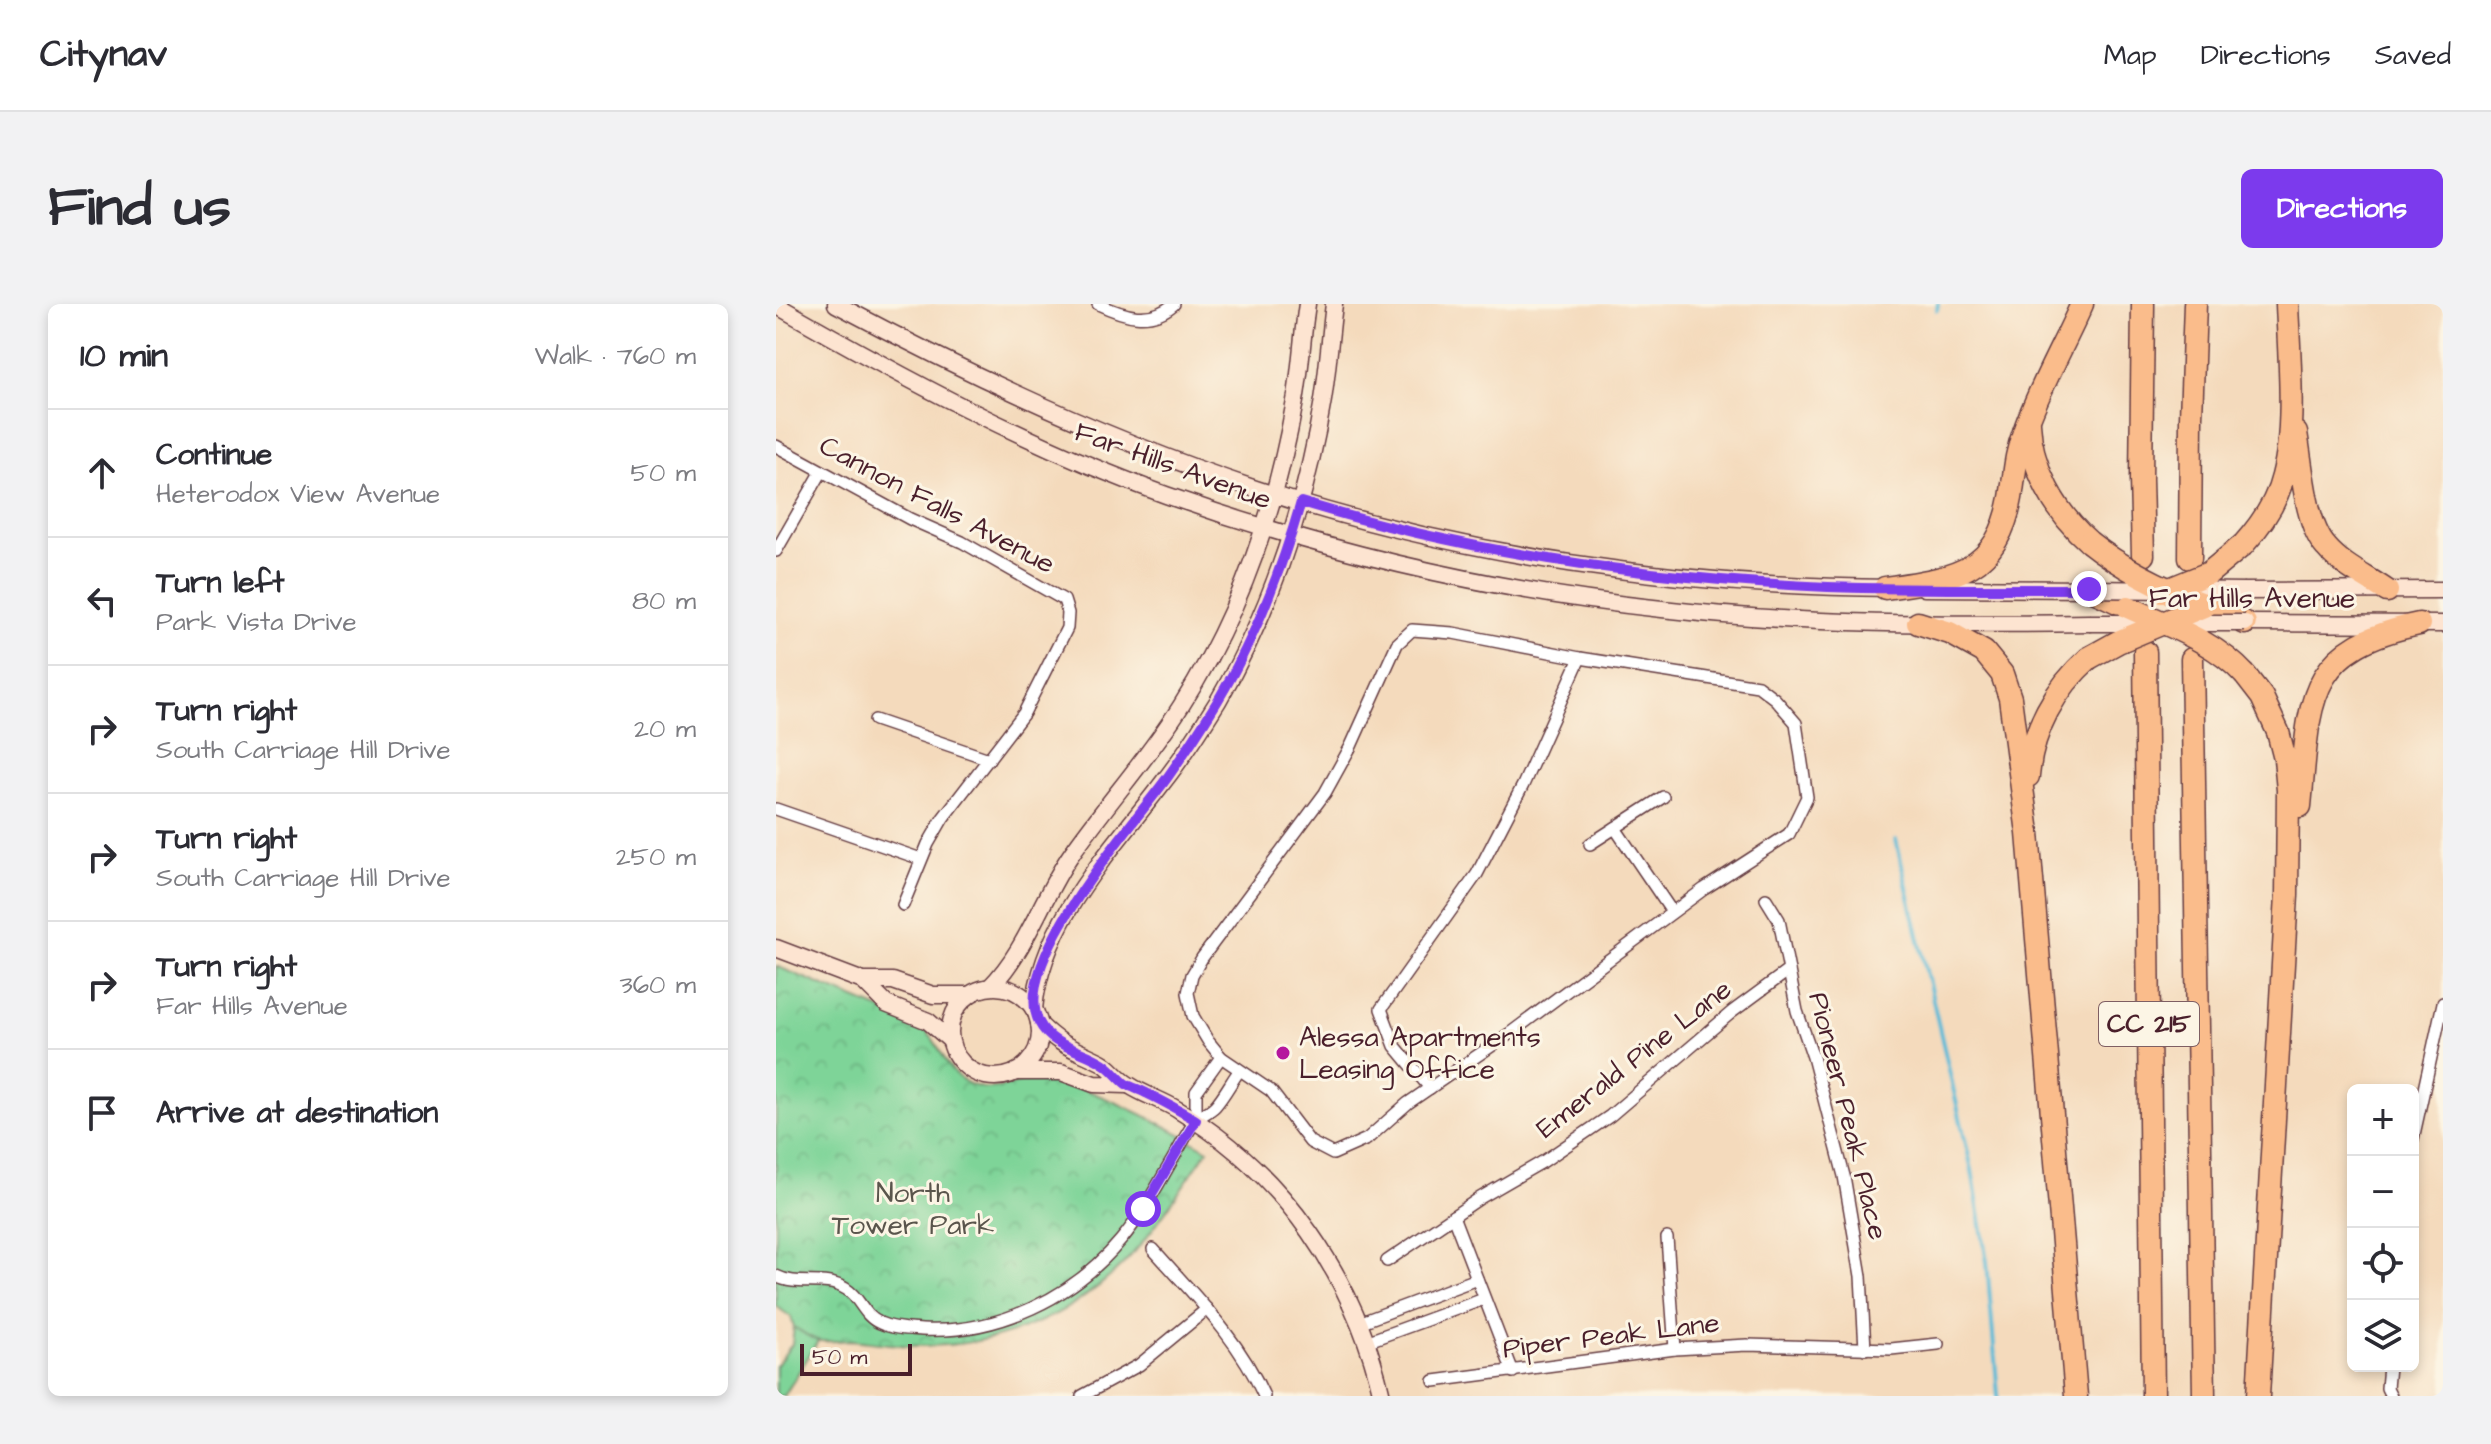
<!DOCTYPE html>
<meta charset="utf-8">
<style>
body{margin:0;font-family:"Architects Daughter",sans-serif;background:#f2f2f3;color:#2b2b33}
.controls{position:absolute;right:24px;bottom:24px;display:grid;overflow:hidden;border-radius:12px;box-shadow:0 4px 12px #0003}
.controls button{width:72px;height:72px;display:grid;place-items:center;padding:0;border:0;border-bottom:2px solid #e1e1e2;background:#fff;color:#2b2b33;font:40px sans-serif}
.scale{position:absolute;left:24px;bottom:20px;width:112px;box-sizing:border-box;padding-left:8px;border:4px solid #4a1f2b;border-top:0;font-size:22px;line-height:28px;white-space:nowrap;color:#4a1f2b;-webkit-text-stroke:6px #fcf5e5;paint-order:stroke}
.stop{position:absolute;width:24px;height:24px;margin:-18px;border:6px solid #7c3aed;border-radius:50%;background:#fff}
.stop.end{background:#7c3aed;border-color:#fff;box-shadow:0 2px 8px #0008}
.list{margin:0;padding:0;list-style:none}
h2{display:flex;justify-content:space-between;align-items:center;height:104px;margin:0;padding:0 32px;font-size:34px}
h2 small{font-size:26px;font-weight:400;color:#7c7c81}
.list li{display:grid;grid-template-columns:52px 1fr auto;gap:24px;align-items:center;box-sizing:border-box;height:128px;padding:0 32px;border-top:2px solid #e1e1e2}
.list b{display:block;font-size:30px;white-space:nowrap}
.list p{margin:0;font-size:26px;white-space:nowrap;color:#7c7c81}
.list em{font-size:26px;font-style:normal;color:#7c7c81}
.icon{flex:none;width:44px;height:44px;fill:none;stroke:currentColor;stroke-width:2;stroke-linecap:round;stroke-linejoin:round}
.map{position:relative;flex:none;width:1667px;height:1092px;overflow:hidden;border-radius:12px}
header{display:flex;align-items:center;gap:48px;box-sizing:border-box;height:112px;padding:0 40px;background:#fff;border-bottom:2px solid #e1e1e2}
header strong{font-size:38px}
nav{display:flex;gap:44px;margin-inline-start:auto;font-size:28px}
.intro{display:flex;align-items:center;justify-content:space-between;box-sizing:border-box;height:192px;padding:0 48px}
h1{margin:0;font-size:56px}
.button{padding:20px 36px;border-radius:12px;background:#7c3aed;color:#fff;font-size:28px;font-weight:700}
main{display:flex;gap:48px;padding:0 48px}
aside{flex:1;background:#fff;border-radius:12px;box-shadow:0 4px 12px #0003}
.map>svg:first-child{display:block}
.green{fill:#7ed498;stroke:#647a62;stroke-width:2}
.park{fill:url(#park-crowns);stroke:#647a62;stroke-width:2}
.lines{fill:none;stroke-linecap:round;stroke-linejoin:round}
.stream{stroke:#58bad7;stroke-width:4}
.street-casing{stroke:#643b41;stroke-width:14}
.secondary-casing{stroke:#643b41;stroke-width:19}
.highway-casing{stroke:#643b41;stroke-width:25}
.street{stroke:#fff;stroke-width:11}
.secondary{stroke:#fde4d1;stroke-width:16}
.highway{stroke:#fabc8b;stroke-width:22}
.secondary-bridge-casing{stroke:#643b41;stroke-width:19;stroke-linecap:butt}
.highway-bridge-casing{stroke:#643b41;stroke-width:25;stroke-linecap:butt}
.secondary-bridge{stroke:#fde4d1;stroke-width:16}
.highway-bridge{stroke:#fabc8b;stroke-width:22}
.route{stroke:#7c3aed;stroke-width:10}
.poi-dot{fill:#b5179e;stroke:#fcf5e5;stroke-width:3}
.labels{text-anchor:middle;dominant-baseline:central;stroke-width:6;stroke-linejoin:round;paint-order:stroke}
.shield{fill:#fcf5e5;stroke:#7f5f63;stroke-width:2}
.shield-label{font-size:26px;font-weight:bold;fill:#4a1f2b}
.street-label{font-size:28px;fill:#4a1f2b;stroke:#fcf5e5}
.poi-label{font-size:28px;fill:#4a1f2b;stroke:#fcf5e5;text-anchor:start}
.park-label{font-size:28px;fill:#5a554c;stroke:#fcf5e5}
</style>
<header>
<strong>Citynav</strong>
<nav><a>Map</a><a>Directions</a><a>Saved</a></nav>
</header>
<div class="intro"><h1>Find us</h1><a class="button">Directions</a></div>
<main>
<aside>
<h2>10 min<small>Walk · 760 m</small></h2>
<ul class="list">
<li><svg class="icon" aria-label="ahead" viewBox="0 0 24 24"><path d="M12 20V5M6 11l6-6 6 6"/></svg><div><b>Continue</b><p>Heterodox View Avenue</p></div><em>50 m</em></li>
<li><svg class="icon" aria-label="left" viewBox="0 0 24 24"><path d="M17 20v-9H6M10 6l-5 5 5 5"/></svg><div><b>Turn left</b><p>Park Vista Drive</p></div><em>80 m</em></li>
<li><svg class="icon" aria-label="right" viewBox="0 0 24 24"><path d="M7 20v-9h11M14 6l5 5-5 5"/></svg><div><b>Turn right</b><p>South Carriage Hill Drive</p></div><em>20 m</em></li>
<li><svg class="icon" aria-label="right" viewBox="0 0 24 24"><path d="M7 20v-9h11M14 6l5 5-5 5"/></svg><div><b>Turn right</b><p>South Carriage Hill Drive</p></div><em>250 m</em></li>
<li><svg class="icon" aria-label="right" viewBox="0 0 24 24"><path d="M7 20v-9h11M14 6l5 5-5 5"/></svg><div><b>Turn right</b><p>Far Hills Avenue</p></div><em>360 m</em></li>
<li><svg class="icon" aria-label="arrive" viewBox="0 0 24 24"><path d="M6 21V4h12l-3 4 3 4H6"/></svg><div><b>Arrive at destination</b></div></li>
</ul>
</aside>
<div class="map">
<svg width="1667" height="1092" viewBox="0 0 1667 1092">
<defs>
<pattern id="park-crowns" width="20" height="18" patternUnits="userSpaceOnUse" patternTransform="scale(2)"><rect width="20" height="18" fill="#7ed498"/><path d="M2 6a3 3 0 1 1 6 0M12 15a3 3 0 1 1 6 0" fill="none" stroke="#6eb683"/></pattern>
</defs>
<rect width="100%" height="100%" fill="#fcf5e5"/>
<filter id="ink" filterUnits="userSpaceOnUse"><feTurbulence type="fractalNoise" baseFrequency=".0125" numOctaves="2"/><feDisplacementMap in="SourceGraphic" scale="16" xChannelSelector="R" yChannelSelector="G"/><feConvolveMatrix kernelMatrix="1 2 1 2 8 2 1 2 1" color-interpolation-filters="sRGB"/></filter>
<filter id="wash" filterUnits="userSpaceOnUse"><feTurbulence type="fractalNoise" baseFrequency=".006" numOctaves="4" result="noise"/><feDisplacementMap in="SourceGraphic" scale="32" xChannelSelector="R" yChannelSelector="G"/><feGaussianBlur stdDeviation="1.8" result="paint"/><feColorMatrix in="noise" values="0 0 0 0 0 0 0 0 0 0 0 0 0 0 0 0 0 1.4 0 .05"/><feComposite in="paint" operator="in"/></filter>
<g filter="url(#wash)">
<rect width="100%" height="100%" fill="#f4dabc"/>
<!-- green -->
<polygon class="green" points="18,1023 42,1037 8,1092 0,1092 0,1062 16,1040"/>
<!-- park -->
<path class="park" d="M0,662L144,722C165,737 167,765 190,778C220,795 245,771 274,775C289,776 302,783 315,788C357,805 394,823 432,846C408,879 387,915 360,946C297,1019 207,1050 113,1040C100,1039 88,1037 76,1036C66,1036 55,1038 45,1037C36,1036 26,1028 18,1023L15,1013L0,1002Z"/>
<g class="lines">
<!-- stream -->
<g class="stream">
<polyline points="1161,6 1162,0"/>
<polyline points="1120,536 1196,866 1211,958 1222,1092"/>
</g>
</g>
</g>
<g filter="url(#ink)">
<g class="lines">
<!-- street casing -->
<g class="street-casing">
<g id="street">
<path d="M322,0C348,12 374,21 398,0"/>
<polyline points="0,142 134,215 186,238 288,296 292,309 291,324 248,409 167,514 152,540 127,601"/>
<polyline points="0,247 46,167"/>
<polygon points="636,326 677,329 804,354 982,382 999,395 1020,419 1031,493 1013,530 928,585 733,730 632,799 591,835 557,850 534,838 495,787 445,753 432,737 417,712 412,689 416,671 426,654 549,489 575,442 621,340"/>
<polyline points="99,416 213,455"/>
<polyline points="0,505 145,555"/>
<polyline points="839,524 896,608"/>
<polyline points="814,540 887,493"/>
<polyline points="990,595 1003,616 1021,707 1037,753 1068,872 1085,972 1089,1045"/>
<polyline points="654,784 619,742 605,705 701,570 747,481 804,354"/>
<polyline points="420,816 420,788 445,753"/>
<polyline points="1637,835 1667,699"/>
<polyline points="677,912 737,1068"/>
<polyline points="891,934 899,1045"/>
<path d="M377,945C418,991 463,1035 488,1092"/>
<polyline points="611,957 704,894 768,857 834,812 956,708 1013,666"/>
<path d="M0,972C23,984 47,971 70,985C84,993 87,1012 104,1019C117,1025 132,1025 146,1026C221,1030 297,994 345,936C367,910 383,878 401,848C407,838 412,826 420,817C425,811 433,808 439,802C448,792 455,778 463,767"/>
<polyline points="583,1019 701,975"/>
<polyline points="590,1038 708,995"/>
<polyline points="1613,1062 1611,1084 1615,1092"/>
<polyline points="658,1077 899,1045 971,1041 1115,1045 1162,1040"/>
<polyline points="306,1092 363,1061 431,1005"/>
</g>
</g>
<!-- secondary casing -->
<g class="secondary-casing">
<g id="secondary">
<path d="M60,0C195,72 334,137 480,185C684,252 903,283 1117,284"/>
<path d="M0,1C125,73 253,142 390,191C550,248 717,287 886,305C1028,321 1171,321 1313,319"/>
<polyline points="1148,284 1313,285"/>
<polyline points="1468,287 1667,286"/>
<polyline points="1469,319 1667,320"/>
<polyline points="0,644 87,677 117,677 157,691 192,691"/>
<polyline points="87,677 110,700 152,717 174,736"/>
<circle cx="219" cy="728" r="45"/>
<path d="M214,683C251,646 266,592 296,549C331,499 372,454 405,402C464,310 500,204 519,97C525,65 526,32 531,0"/>
<path d="M258,705C266,616 337,545 388,477C408,452 425,424 442,397C496,304 529,202 547,96C552,64 554,32 558,0"/>
<path d="M263,720C286,743 297,744 325,758C335,763 342,775 353,781C368,791 386,796 402,806C507,868 579,974 606,1092"/>
<polyline points="240,768 285,768 318,780 351,781"/>
</g>
</g>
<!-- highway casing -->
<g class="highway-casing">
<g id="highway">
<path d="M1253,119C1255,165 1279,208 1313,238"/>
<path d="M1520,129C1526,161 1529,220 1550,243C1566,262 1591,273 1611,287"/>
<path d="M1467,241C1485,221 1501,198 1507,172C1520,123 1513,51 1511,0"/>
<polyline points="1367,251 1365,175 1367,0"/>
<polyline points="1414,254 1415,114 1419,0"/>
<path d="M1109,284C1175,274 1221,271 1235,194C1239,169 1239,152 1248,128C1263,84 1287,43 1306,0"/>
<polyline points="1313,285 1352,303"/>
<polyline points="1430,301 1469,319"/>
<polyline points="1142,319 1174,329 1208,348 1226,370 1234,394 1252,529 1300,1092"/>
<polyline points="1369,348 1377,1092"/>
<polyline points="1416,355 1428,1092"/>
<polyline points="1469,371 1486,393 1502,428 1509,455 1512,486 1511,591 1482,1092"/>
<path d="M1252,472C1256,426 1279,384 1313,354"/>
<path d="M1524,502C1534,401 1526,344 1643,320"/>
</g>
</g>
<!-- street -->
<use href="#street" class="street"/>
<!-- secondary -->
<use href="#secondary" class="secondary"/>
<!-- highway -->
<use href="#highway" class="highway"/>
<!-- secondary-bridge casing -->
<g class="secondary-bridge-casing">
<g id="secondary-bridge">
<polyline points="1313,285 1468,287"/>
<polyline points="1313,319 1469,319"/>
</g>
</g>
<!-- highway-bridge casing -->
<g class="highway-bridge-casing">
<g id="highway-bridge">
<path d="M1313,238C1348,266 1388,285 1430,301"/>
<polyline points="1386,288 1433,269 1467,241"/>
<path d="M1352,303C1393,322 1438,337 1469,371"/>
<polyline points="1313,354 1342,338 1430,301"/>
</g>
</g>
<!-- secondary-bridge -->
<use href="#secondary-bridge" class="secondary-bridge"/>
<!-- highway-bridge -->
<use href="#highway-bridge" class="highway-bridge"/>
</g>
</g>
<g class="lines" filter="url(#ink)">
<!-- route -->
<path class="route" d="M367,905L420,816C404,807 389,798 372,790C365,786 357,784 350,780C342,774 336,765 328,760C306,745 276,744 263,718C233,659 357,521 391,474C408,450 425,424 441,398C478,336 505,268 525,198C695,250 874,275 1052,283C1138,286 1226,285 1313,285"/>
</g>
<!-- markers -->
<circle class="poi-dot" cx="507" cy="749" r="8"/>
<g class="labels">
<!-- shield labels -->
<rect class="shield" x="1323" y="698" width="100" height="44" rx="6"/>
<g class="shield-label">
<text x="1373" y="720">CC 215</text>
</g>
<!-- street labels -->
<g class="street-label">
<text transform="translate(397 162) rotate(20)">Far Hills Avenue</text>
<text transform="translate(161 201) rotate(28)">Cannon Falls Avenue</text>
<text x="1476" y="294">Far Hills Avenue</text>
<text transform="translate(858 755) rotate(-38)">Emerald Pine Lane</text>
<text transform="translate(1072 812) rotate(76)">Pioneer Peak Place</text>
<text transform="translate(835 1032) rotate(-7)">Piper Peak Lane</text>
</g>
<!-- poi labels -->
<g class="poi-label">
<text x="523" y="733">Alessa Apartments<tspan x="523" dy="32">Leasing Office</tspan></text>
</g>
<!-- park labels -->
<g class="park-label">
<text x="137" y="889">North<tspan x="137" dy="32">Tower Park</tspan></text>
</g>
</g>
</svg>
<div class="controls">
<button>+</button>
<button>−</button>
<button><svg class="icon" aria-label="locate" viewBox="0 0 24 24"><circle cx="12" cy="12" r="6"/><path d="M12 2v4M12 18v4M2 12h4M18 12h4"/></svg></button>
<button><svg class="icon" aria-label="layers" viewBox="0 0 24 24"><path d="M12 4l9 5-9 5-9-5zM3 14l9 5 9-5"/></svg></button>
</div>
<div class="scale">50 m</div>
<div class="stop" style="left:367px;top:905px"></div>
<div class="stop end" style="left:1313px;top:285px"></div>
</div>
</main>
